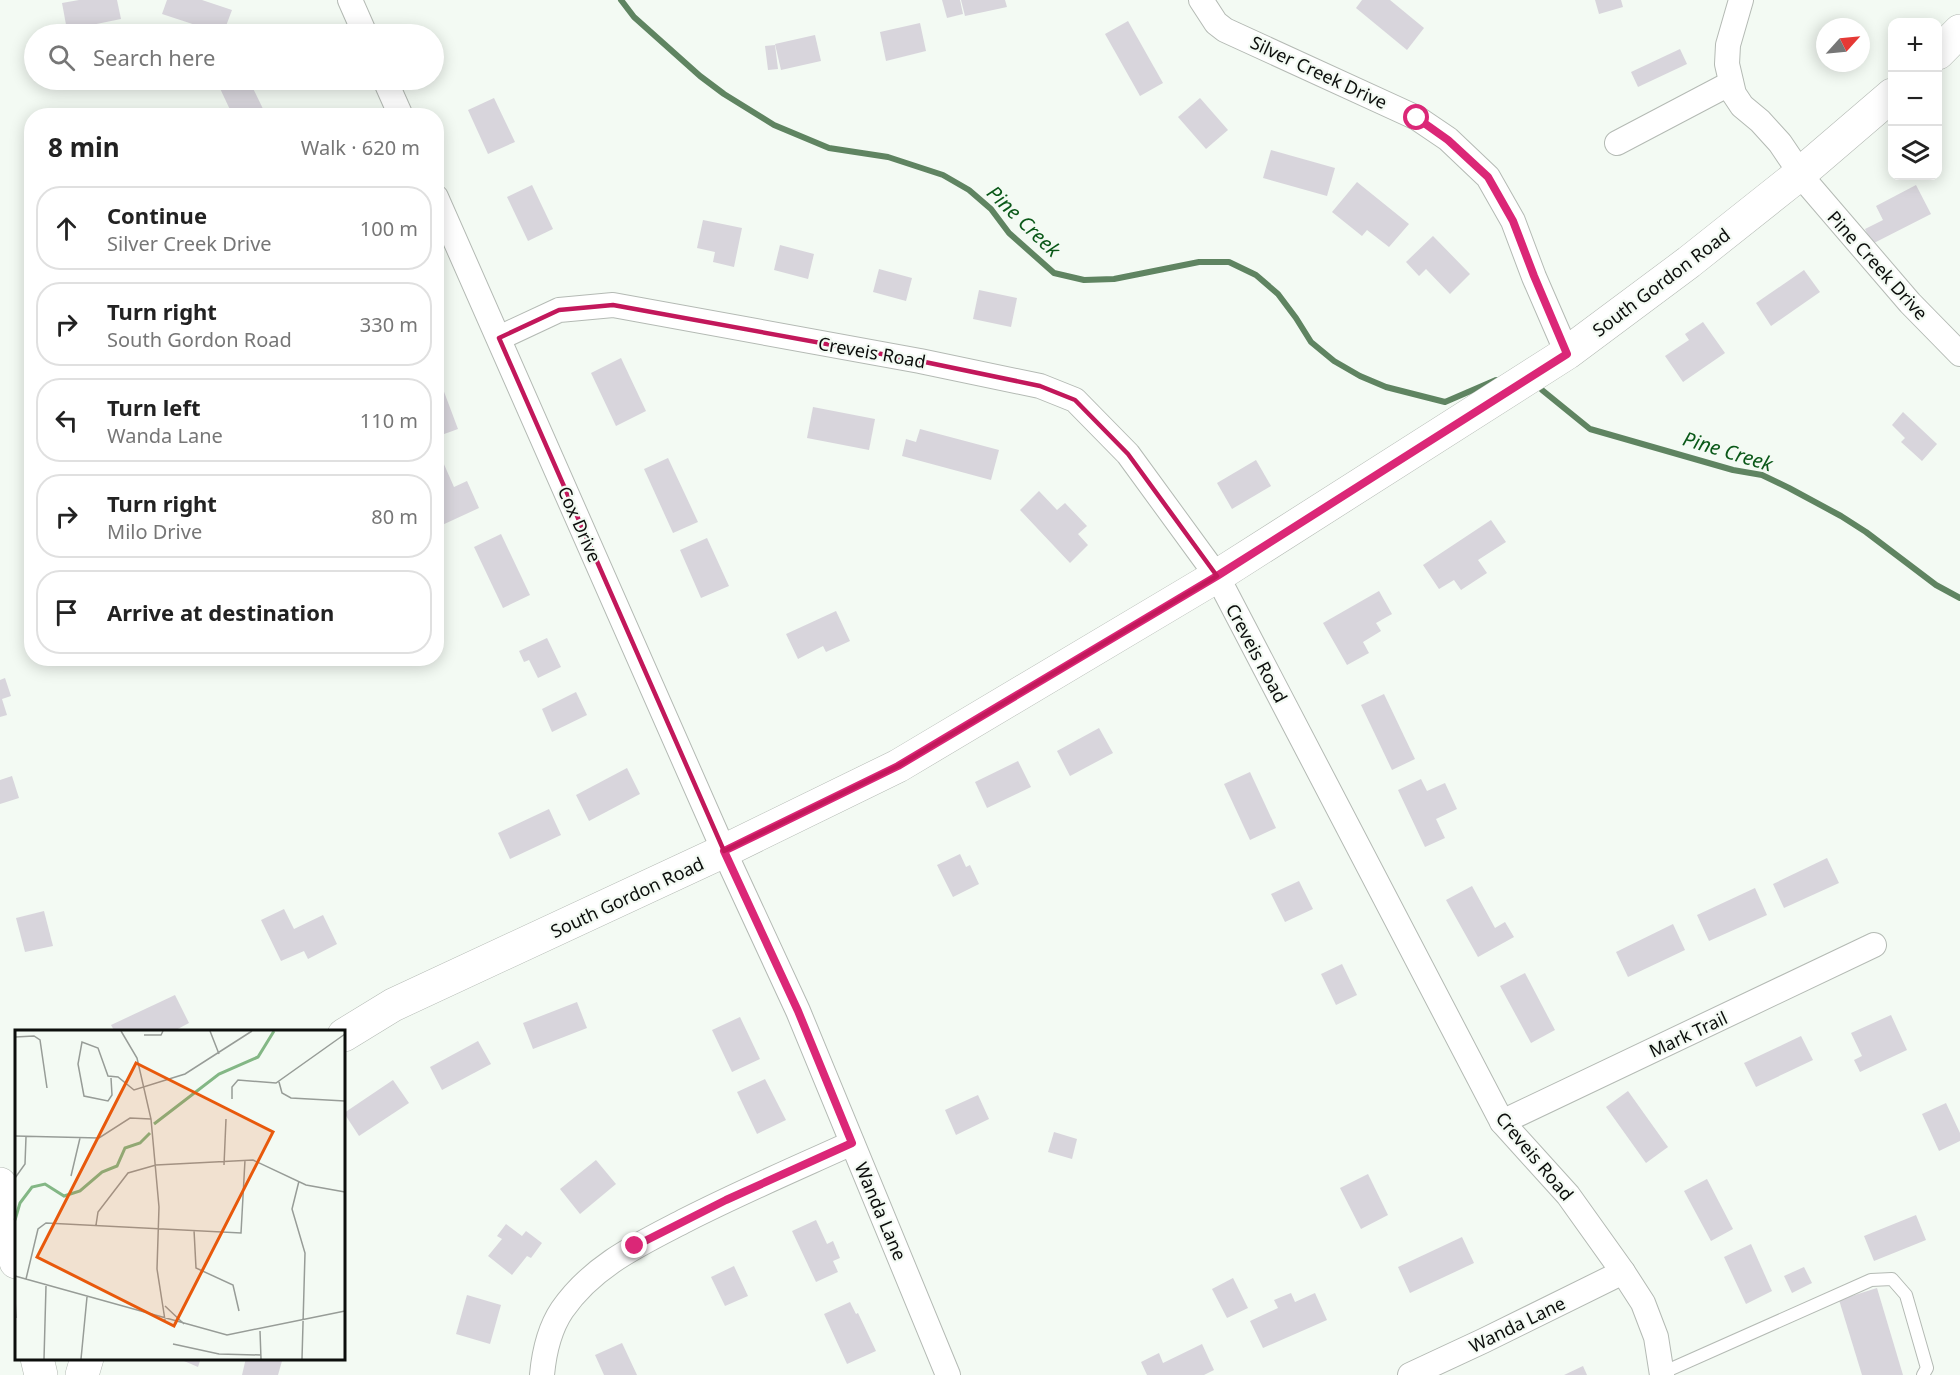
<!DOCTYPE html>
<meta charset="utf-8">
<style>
body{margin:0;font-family:"Noto Sans",sans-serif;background:#f6f6f6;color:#222}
.controls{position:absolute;right:18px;top:18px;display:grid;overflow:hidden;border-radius:12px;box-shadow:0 3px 15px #0003}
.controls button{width:54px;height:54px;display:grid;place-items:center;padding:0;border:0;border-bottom:2px solid #e0e0e0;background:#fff;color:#222;font:30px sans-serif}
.compass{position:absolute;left:1816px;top:18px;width:54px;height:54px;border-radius:50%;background:#fff;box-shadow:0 3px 15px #0003;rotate:63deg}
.stop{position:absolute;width:18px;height:18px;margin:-14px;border:4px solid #db2777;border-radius:50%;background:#fff}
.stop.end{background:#db2777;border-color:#fff;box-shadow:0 2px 6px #0008}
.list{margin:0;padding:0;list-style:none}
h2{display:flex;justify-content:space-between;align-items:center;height:78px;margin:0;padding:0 24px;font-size:26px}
h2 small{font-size:20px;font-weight:400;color:#767676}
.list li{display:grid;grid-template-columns:39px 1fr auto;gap:18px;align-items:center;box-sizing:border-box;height:84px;margin:0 12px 12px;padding:0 12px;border:2px solid #e0e0e0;border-radius:24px}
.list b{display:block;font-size:22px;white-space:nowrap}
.list p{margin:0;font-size:20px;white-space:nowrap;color:#767676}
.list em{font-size:20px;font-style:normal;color:#767676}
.icon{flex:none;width:33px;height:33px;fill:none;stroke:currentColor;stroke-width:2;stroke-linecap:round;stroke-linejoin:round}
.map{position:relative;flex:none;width:1960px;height:1375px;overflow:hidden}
.search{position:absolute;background:#fff;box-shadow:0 3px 15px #0003;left:24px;top:24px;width:420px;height:66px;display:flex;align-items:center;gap:15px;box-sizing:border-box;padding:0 21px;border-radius:33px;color:#767676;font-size:22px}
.panel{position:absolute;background:#fff;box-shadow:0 3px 15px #0003;left:24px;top:108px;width:420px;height:558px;border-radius:24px}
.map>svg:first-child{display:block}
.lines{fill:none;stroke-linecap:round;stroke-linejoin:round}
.stream{stroke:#5f8461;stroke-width:6}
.building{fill:#d8d5dc}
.lane-casing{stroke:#b4bab4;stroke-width:14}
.street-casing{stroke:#b4bab4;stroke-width:26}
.secondary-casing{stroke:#b4bab4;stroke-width:34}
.lane{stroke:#fff;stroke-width:12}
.street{stroke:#fff;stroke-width:24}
.secondary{stroke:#fff;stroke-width:33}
.route{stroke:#db2777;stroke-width:8}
.marked{fill:none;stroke:#c2185b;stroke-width:4.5;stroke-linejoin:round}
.labels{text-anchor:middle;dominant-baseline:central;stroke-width:4.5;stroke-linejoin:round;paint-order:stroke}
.street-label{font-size:18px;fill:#0c0e0c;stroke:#f3faf3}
.water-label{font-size:20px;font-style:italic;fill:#0a5818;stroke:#f3faf3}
.inset-river{fill:none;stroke:#83b785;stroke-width:3}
.inset-road{fill:none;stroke:#979c97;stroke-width:1.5}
.view{fill:#e8590c;fill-opacity:0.15;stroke:#e8590c;stroke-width:3}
.inset-edge{fill:none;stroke:#0c0e0c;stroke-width:3}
</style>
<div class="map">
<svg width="1960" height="1375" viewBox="0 0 1960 1375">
<rect width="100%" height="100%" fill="#f3faf3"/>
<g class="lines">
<!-- stream -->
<g class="stream">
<polyline points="621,0 634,17 700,76 724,94 774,125 829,148 888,157 943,175 969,190 991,209 1009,233 1054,273 1084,280 1114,279 1199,262 1229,262 1256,275 1278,294 1296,318 1311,342 1334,361 1360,376 1386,387 1445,402 1496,380"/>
<polyline points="1542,390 1590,429 1733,470 1762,475 1789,488 1841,516 1866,532 1936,585 1960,598"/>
</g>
</g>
<!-- building -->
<g class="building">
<polygon points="79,0 117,0 121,19 67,30 62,3"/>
<polygon points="167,0 202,0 232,10 223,34 162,14"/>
<polygon points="942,0 960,0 963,14 947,18"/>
<polygon points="961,0 1005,0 1007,7 965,16"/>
<polygon points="1362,0 1390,0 1424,28 1407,50 1356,8"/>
<polygon points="1595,0 1621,0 1623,7 1599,14"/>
<polygon points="1128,21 1163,83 1140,96 1105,34"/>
<polygon points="920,23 926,51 886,61 880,32"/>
<polygon points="815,35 821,61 781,70 775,44"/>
<polygon points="775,45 778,69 768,70 765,46"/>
<polygon points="1680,49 1687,64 1638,87 1631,72"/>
<polygon points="216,80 249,80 265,113 259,116 233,116"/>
<polygon points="494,98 515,142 488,154 468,110"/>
<polygon points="1200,98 1228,130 1206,149 1178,117"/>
<polygon points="1271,150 1335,168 1327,196 1263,178"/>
<polygon points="1357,182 1409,224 1389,247 1367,230 1362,236 1332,212"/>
<polygon points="532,185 553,229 528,241 507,197"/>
<polygon points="1916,185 1931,214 1872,244 1865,229 1883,220 1876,206"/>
<polygon points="703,220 742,228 734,267 713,262 715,252 697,248"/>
<polygon points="1433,236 1470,274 1450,294 1426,269 1419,276 1406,262"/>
<polygon points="780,245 814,254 808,279 774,270"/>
<polygon points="879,269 912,278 906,301 873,292"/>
<polygon points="1804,270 1820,292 1771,326 1756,303"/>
<polygon points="979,290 1017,298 1011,327 973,319"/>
<polygon points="1703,322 1725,353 1683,382 1665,356 1689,340 1685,334"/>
<polygon points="621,358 646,411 616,426 591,373"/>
<polygon points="440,381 458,429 436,437 436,383"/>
<polygon points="813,407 875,419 869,450 807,438"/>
<polygon points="1903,412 1937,444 1922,461 1901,442 1905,438 1892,425"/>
<polygon points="920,429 999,450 991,480 902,456 906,439 916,442"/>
<polygon points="668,458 698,522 673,533 644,469"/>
<polygon points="1256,460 1271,486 1232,509 1217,483"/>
<polygon points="443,462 454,487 467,481 479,508 440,526 436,518 436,465"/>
<polygon points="1039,491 1057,510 1065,503 1087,526 1078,534 1088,545 1070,563 1020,510"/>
<polygon points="1491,520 1506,542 1478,560 1487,573 1461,590 1454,580 1439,589 1423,565"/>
<polygon points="501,534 530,595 503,608 474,547"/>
<polygon points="707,538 729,586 701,598 680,550"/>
<polygon points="1379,591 1392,614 1376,623 1381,631 1363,642 1369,653 1347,665 1323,623"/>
<polygon points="836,611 850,641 826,652 823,646 798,659 786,634"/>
<polygon points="547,638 561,667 538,678 529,660 524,662 519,651"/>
<polygon points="5,678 11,696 2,699 7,715 0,717 0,680"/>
<polygon points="576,692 587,715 552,732 542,709"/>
<polygon points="1384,694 1415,759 1392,770 1361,705"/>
<polygon points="1099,728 1113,753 1070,776 1057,751"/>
<polygon points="1018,761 1031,787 987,808 975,782"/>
<polygon points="627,768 640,794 589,821 576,795"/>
<polygon points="1250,772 1276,828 1250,840 1224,784"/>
<polygon points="12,776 19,798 0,804 0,780"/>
<polygon points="1421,779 1427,791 1445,783 1457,809 1436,819 1445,838 1425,847 1398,790"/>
<polygon points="549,809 561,835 510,859 498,833"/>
<polygon points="960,854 966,867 970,865 979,884 953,897 937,865"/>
<polygon points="1827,858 1839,883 1784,908 1773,884"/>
<polygon points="1299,881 1313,909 1285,922 1271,894"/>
<polygon points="1472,886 1495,928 1505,922 1514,937 1478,957 1446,900"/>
<polygon points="1755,888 1767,915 1709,941 1697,915"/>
<polygon points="284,909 294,929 323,915 337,944 308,959 304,951 281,961 261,920"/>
<polygon points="44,911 53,946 25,952 16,918"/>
<polygon points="1673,924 1685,950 1628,977 1616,952"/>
<polygon points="1342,964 1357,995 1336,1005 1321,974"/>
<polygon points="1525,973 1555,1030 1531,1043 1500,986"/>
<polygon points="175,995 189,1023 172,1032 115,1032 111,1025"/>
<polygon points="577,1002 587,1028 533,1049 523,1023"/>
<polygon points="1891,1015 1907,1050 1860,1072 1854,1060 1862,1056 1851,1033"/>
<polygon points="740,1017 760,1059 732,1072 712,1030"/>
<polygon points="1801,1036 1813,1060 1756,1087 1744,1063"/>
<polygon points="478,1041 491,1064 442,1090 430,1067"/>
<polygon points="765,1079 786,1120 757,1134 737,1092"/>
<polygon points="393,1080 409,1103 359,1136 344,1113"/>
<polygon points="1628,1091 1668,1147 1646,1163 1606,1107"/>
<polygon points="978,1095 989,1119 956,1135 945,1110"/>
<polygon points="1946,1103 1960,1133 1960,1141 1939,1151 1922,1114"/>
<polygon points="1054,1132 1077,1139 1072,1159 1048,1152"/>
<polygon points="596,1160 616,1184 580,1214 560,1189"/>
<polygon points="1368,1174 1388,1215 1361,1229 1340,1188"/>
<polygon points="1707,1179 1733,1229 1711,1241 1684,1191"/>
<polygon points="1916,1215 1926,1240 1874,1261 1864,1236"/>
<polygon points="816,1220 827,1244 833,1241 840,1258 833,1261 838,1272 816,1282 792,1231"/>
<polygon points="506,1224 522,1236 526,1231 542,1243 531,1258 527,1256 512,1275 488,1256 502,1239 497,1236"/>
<polygon points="1462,1237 1474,1263 1410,1293 1398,1267"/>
<polygon points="1751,1244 1772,1291 1746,1304 1724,1257"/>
<polygon points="734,1266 748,1296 725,1306 711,1277"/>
<polygon points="1804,1267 1812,1283 1792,1293 1784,1276"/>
<polygon points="1233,1278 1248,1308 1227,1318 1212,1289"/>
<polygon points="1877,1288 1903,1375 1862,1375 1839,1300"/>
<polygon points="1291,1293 1295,1302 1315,1293 1327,1320 1263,1348 1250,1321 1278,1308 1274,1300"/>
<polygon points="467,1295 501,1305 490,1344 456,1334"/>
<polygon points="850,1302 856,1314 858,1313 876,1351 847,1364 824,1314"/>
<polygon points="622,1343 637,1375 604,1375 595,1355"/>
<polygon points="1202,1344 1214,1370 1204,1375 1147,1375 1141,1362 1159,1353 1163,1363"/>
<polygon points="177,1358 201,1358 198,1367"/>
<polygon points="246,1358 272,1358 282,1361 278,1375 242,1375"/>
<polygon points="1583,1366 1587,1375 1564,1375"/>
</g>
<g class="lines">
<!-- lane casing -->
<g class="lane-casing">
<polyline id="lane" points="1662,1373 1871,1280 1892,1279 1906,1295 1927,1368 1923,1375"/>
</g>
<!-- street casing -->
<g class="street-casing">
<g id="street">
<polyline points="350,0 365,34"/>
<polyline points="1201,0 1216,23 1225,30 1417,118 1448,139 1488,177 1513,221 1534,277 1567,353"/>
<polyline points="1741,0 1728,45 1727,64 1734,94 1742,106 1760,121 1780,143 1807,183 1910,303 1960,354"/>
<polyline points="385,80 401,116"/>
<polyline points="1617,143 1731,83"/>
<polyline points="436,197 724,851 798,1011 948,1375"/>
<polyline points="499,338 559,310 613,305 920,361 1040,386 1075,400 1128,454 1217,576 1502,1122 1568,1195 1623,1272 1643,1303 1656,1337 1662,1375"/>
<polyline points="1502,1122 1874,945"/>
<path d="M542,1375C544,1353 550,1328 562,1310C593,1265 640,1244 686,1220C741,1192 797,1168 852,1143"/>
<polyline points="1410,1375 1483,1341 1623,1272"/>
</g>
</g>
<!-- secondary casing -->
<g class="secondary-casing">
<g id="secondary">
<polyline points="1938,53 1960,31"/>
<polyline points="344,1035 393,1005 724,851 898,766 1217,576 1567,353 1689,262 1801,173 1892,95"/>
<polyline points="0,1184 16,1262"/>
<polyline points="37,1358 41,1375"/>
<polyline points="82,1375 87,1358"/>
</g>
</g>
<!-- lane -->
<use href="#lane" class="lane"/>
<!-- street -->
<use href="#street" class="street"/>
<!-- secondary -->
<use href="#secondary" class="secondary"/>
</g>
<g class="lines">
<!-- route -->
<polyline class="route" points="635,1246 726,1200 852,1143 798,1011 724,851 898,766 1217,576 1567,354 1534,276 1513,221 1488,177 1448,140 1417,118"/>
</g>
<!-- marked area -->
<path class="marked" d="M613,305L920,361L1040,386L1075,400L1128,454L1217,576L898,766L724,851L499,338L559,310Z"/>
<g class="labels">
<!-- street labels -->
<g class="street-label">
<text transform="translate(1319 72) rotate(25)">Silver Creek Drive</text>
<text transform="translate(1878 265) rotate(48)">Pine Creek Drive</text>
<text transform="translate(1661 282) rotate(-37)">South Gordon Road</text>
<text transform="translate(872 352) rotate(10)">Creveis Road</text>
<text transform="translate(580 524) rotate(66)">Cox Drive</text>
<text transform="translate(1257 653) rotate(62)">Creveis Road</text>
<text transform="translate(627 897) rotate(-25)">South Gordon Road</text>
<text transform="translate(1688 1034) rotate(-25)">Mark Trail</text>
<text transform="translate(1535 1156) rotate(50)">Creveis Road</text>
<text transform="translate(881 1211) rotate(67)">Wanda Lane</text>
<text transform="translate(1517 1324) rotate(-26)">Wanda Lane</text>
</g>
<!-- water labels -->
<g class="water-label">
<text transform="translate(1024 221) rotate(44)">Pine Creek</text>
<text transform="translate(1728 451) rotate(17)">Pine Creek</text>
</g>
</g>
<!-- overview -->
<g transform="translate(15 1030)">
<rect width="330" height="330" fill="#f3faf3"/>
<path class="inset-river" d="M139,94L204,44L243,27L259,1M0,190L5,173L17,157L30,154L49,166L65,161L87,142L102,136L110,118L125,113L135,103"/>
<path class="inset-road" d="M106,1L122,28L136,89L144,177L142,239L150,290M195,1L204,24M129,5H146L148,1M0,7L19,6L25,10L32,58M96,48L97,65L93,71L69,66L63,34L67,12L83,18L93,46L103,47L119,60L170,44L237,1M264,52L267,63L276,68L330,71M217,69V57L223,50L261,53L330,4M0,106L84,108L115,88L136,89M209,135L211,89M56,146L65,108M0,148L10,134L11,107M284,151L277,179L290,223L287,329M81,195L83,182L113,143L141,135L238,130L291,155L330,162M179,200L181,238L218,255L224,281M0,246L212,305L330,281M11,249L23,199L31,193L226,203L230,130M0,269L1,288M150,276L169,294M245,301L246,329M158,314L204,324L246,325M29,329L31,256M66,329L72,267"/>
<path class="view" d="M121,33L258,102L159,296L22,227Z"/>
<rect width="330" height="330" class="inset-edge"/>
</g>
</svg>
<div class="controls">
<button>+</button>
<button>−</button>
<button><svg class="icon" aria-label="layers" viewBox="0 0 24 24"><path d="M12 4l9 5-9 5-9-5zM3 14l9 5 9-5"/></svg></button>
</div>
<svg class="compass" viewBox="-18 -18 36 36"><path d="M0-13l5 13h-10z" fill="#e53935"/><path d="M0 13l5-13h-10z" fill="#767676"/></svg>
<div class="stop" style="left:1417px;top:118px"></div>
<div class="stop end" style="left:635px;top:1246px"></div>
<div class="search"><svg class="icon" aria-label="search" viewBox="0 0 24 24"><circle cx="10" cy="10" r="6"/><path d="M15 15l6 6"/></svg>Search here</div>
<section class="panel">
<h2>8 min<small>Walk · 620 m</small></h2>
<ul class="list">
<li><svg class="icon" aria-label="ahead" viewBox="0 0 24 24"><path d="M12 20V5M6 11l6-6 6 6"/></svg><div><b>Continue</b><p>Silver Creek Drive</p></div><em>100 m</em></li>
<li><svg class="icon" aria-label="right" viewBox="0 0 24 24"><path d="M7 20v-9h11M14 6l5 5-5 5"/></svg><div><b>Turn right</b><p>South Gordon Road</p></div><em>330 m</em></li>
<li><svg class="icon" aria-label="left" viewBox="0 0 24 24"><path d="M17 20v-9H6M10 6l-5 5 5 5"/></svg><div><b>Turn left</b><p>Wanda Lane</p></div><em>110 m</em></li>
<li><svg class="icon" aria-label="right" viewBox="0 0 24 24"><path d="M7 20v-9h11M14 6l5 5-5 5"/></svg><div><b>Turn right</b><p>Milo Drive</p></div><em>80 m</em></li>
<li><svg class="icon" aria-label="arrive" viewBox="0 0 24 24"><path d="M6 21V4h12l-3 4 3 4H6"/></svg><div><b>Arrive at destination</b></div></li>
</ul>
</section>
</div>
